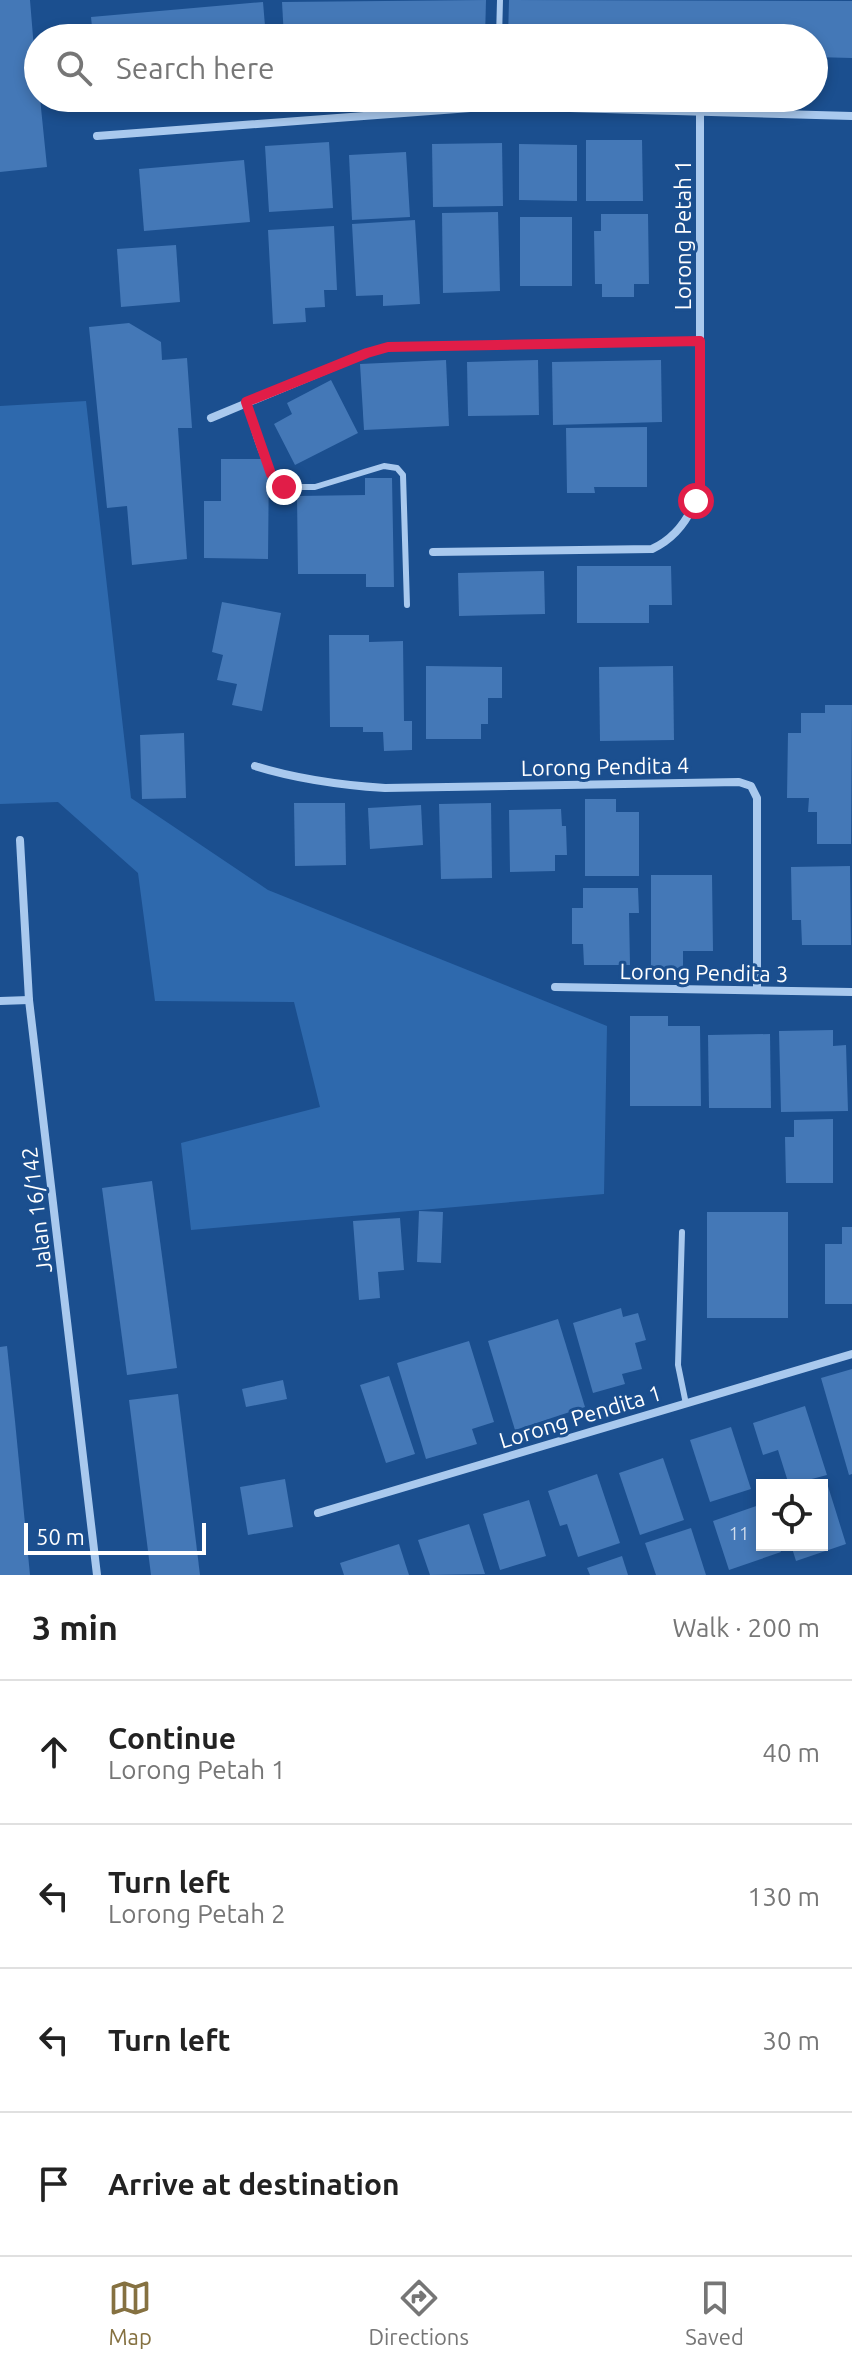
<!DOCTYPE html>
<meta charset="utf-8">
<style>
body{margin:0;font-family:Ubuntu,sans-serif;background:#f6f6f6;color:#222}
.controls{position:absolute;right:24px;bottom:24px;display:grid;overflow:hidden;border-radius:0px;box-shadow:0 4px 12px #0003}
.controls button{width:72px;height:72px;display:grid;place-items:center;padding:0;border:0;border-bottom:2px solid #e0e0e0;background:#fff;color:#222;font:40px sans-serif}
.scale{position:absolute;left:24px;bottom:20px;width:182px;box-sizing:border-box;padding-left:8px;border:4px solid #fff;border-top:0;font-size:22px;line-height:28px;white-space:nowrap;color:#fff;-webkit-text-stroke:6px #1b4f8f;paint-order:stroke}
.stop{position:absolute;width:24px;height:24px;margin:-18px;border:6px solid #e11d48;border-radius:50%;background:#fff}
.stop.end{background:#e11d48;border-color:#fff;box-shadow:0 2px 8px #0008}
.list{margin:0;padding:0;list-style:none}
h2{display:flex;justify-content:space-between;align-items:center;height:104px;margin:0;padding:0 32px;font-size:34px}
h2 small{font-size:26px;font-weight:400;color:#767676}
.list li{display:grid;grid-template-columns:52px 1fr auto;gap:24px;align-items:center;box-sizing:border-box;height:144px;padding:0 32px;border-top:2px solid #e0e0e0}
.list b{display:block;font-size:30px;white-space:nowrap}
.list p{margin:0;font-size:26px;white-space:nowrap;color:#767676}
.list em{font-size:26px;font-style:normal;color:#767676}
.icon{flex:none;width:44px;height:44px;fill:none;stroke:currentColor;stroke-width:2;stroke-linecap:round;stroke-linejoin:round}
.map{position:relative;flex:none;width:852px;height:1575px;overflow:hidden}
.search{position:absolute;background:#fff;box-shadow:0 4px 12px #0003;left:24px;right:24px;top:24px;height:88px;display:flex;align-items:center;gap:20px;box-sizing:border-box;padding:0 28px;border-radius:44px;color:#767676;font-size:30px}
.sheet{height:680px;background:#fff}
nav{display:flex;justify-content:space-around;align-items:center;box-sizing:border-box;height:112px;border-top:2px solid #e0e0e0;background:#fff;font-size:22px;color:#767676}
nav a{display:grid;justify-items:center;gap:4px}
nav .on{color:#857141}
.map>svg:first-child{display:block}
.green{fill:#2e69ad}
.building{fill:#4478b7}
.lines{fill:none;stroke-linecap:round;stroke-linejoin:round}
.service{stroke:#a9c9ee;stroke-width:6}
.minor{stroke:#a9c9ee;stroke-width:8}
.route{stroke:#e11d48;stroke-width:10}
.labels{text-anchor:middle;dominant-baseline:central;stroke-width:6;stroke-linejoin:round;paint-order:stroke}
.number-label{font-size:18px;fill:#d0dded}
.street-label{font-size:22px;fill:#fff;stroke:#1b4f8f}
</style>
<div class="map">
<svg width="852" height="1575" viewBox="0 0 852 1575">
<rect width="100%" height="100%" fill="#1b4f8f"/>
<!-- green -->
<polygon class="green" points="86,401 131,798 268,890 607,1026 604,1194 191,1230 181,1143 320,1107 294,1002 155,1001 138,873 58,802 0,804 0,406"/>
<!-- building -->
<g class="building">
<polygon points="0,0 30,0 38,98 40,98 47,167 0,172"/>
<polygon points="486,0 485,38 284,38 282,2"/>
<polygon points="509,0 852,1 852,58 814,57 814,38 508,38"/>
<polygon points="263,2 266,38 93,38 91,17"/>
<polygon points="586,140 642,140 643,201 586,201"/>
<polygon points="329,142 333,208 269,212 265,146"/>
<polygon points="502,143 503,206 433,207 432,144"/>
<polygon points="519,144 577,145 577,201 519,200"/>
<polygon points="406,152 410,217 352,220 349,155"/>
<polygon points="244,160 250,222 144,231 139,169"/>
<polygon points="498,212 500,291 443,293 442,213"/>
<polygon points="601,214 648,214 649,284 634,284 634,297 602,297 602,284 595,284 594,231 601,231"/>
<rect x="520" y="217" width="52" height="69"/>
<polygon points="415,220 420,304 383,306 383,295 356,296 352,224"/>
<polygon points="334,226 337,290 324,290 325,307 305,308 306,322 273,324 268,230"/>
<polygon points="176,245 180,302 121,307 117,249"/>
<polygon points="129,323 161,342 162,360 187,358 192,428 178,428 187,559 132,565 127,506 107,508 89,327"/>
<polygon points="446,360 449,426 364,430 360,364"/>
<polygon points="538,360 539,415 468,416 467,362"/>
<polygon points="661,360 662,422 553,425 552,362"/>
<polygon points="331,380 358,433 295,465 274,424 292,414 287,403"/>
<polygon points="647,427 647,487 594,487 595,493 567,493 566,428"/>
<polygon points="221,459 269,459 268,559 204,558 204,501 221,501"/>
<polygon points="365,478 392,478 394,587 366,587 366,574 298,574 297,496 365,495"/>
<polygon points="577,566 671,566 672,605 649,605 649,623 577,623"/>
<polygon points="544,571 545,614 459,616 458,573"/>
<polygon points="222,602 281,613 262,711 232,705 237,684 217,680 223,655 212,652"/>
<polygon points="329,635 369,635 369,642 403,641 404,721 412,721 412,750 384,751 383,732 363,732 363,727 330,727"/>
<polygon points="426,666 502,667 502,698 488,698 488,724 481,724 481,739 426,739"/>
<polygon points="673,666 674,740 600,741 599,667"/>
<polygon points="825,705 852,705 851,844 817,844 817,812 808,812 809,798 787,798 788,733 801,733 801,713 825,713"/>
<polygon points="184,733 186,798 142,799 140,735"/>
<polygon points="585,799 616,799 616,812 639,812 639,876 585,876"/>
<polygon points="294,803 345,803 346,865 295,866"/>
<polygon points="491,803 492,878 441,879 439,804"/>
<polygon points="421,805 423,845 370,849 368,808"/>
<polygon points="561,809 562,826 566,826 567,855 555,855 555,871 510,872 509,810"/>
<polygon points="850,866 851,945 802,945 801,920 792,920 791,867"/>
<polygon points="651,875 712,875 713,951 683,951 683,968 651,968"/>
<polygon points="583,888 638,888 639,913 629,913 630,965 584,965 583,944 572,944 572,908 583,908"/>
<polygon points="630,1016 668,1016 668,1026 700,1026 701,1106 630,1106"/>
<polygon points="833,1030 833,1046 846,1045 848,1111 781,1112 779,1031"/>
<polygon points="770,1034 771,1108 709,1108 708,1035"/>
<polygon points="833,1119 833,1183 786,1183 785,1137 794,1137 794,1120"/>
<polygon points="152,1181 177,1368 127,1375 102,1188"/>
<polygon points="419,1211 443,1212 441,1263 417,1262"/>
<rect x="707" y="1212" width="81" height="106"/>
<polygon points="400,1218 404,1270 378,1272 380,1298 359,1300 353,1221"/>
<polygon points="842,1227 852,1227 852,1304 825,1304 825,1244 842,1244"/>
<polygon points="621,1308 623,1317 638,1313 646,1340 635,1343 642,1369 622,1374 625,1384 593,1393 573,1323"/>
<polygon points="558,1319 585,1407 515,1430 488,1341"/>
<polygon points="469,1341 494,1422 472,1429 477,1444 426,1459 397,1363"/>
<polygon points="7,1346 15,1421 30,1575 0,1575 0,1347"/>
<polygon points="852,1369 852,1474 849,1475 821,1378"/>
<polygon points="389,1376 415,1454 386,1463 360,1385"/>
<polygon points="283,1380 287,1399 246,1407 242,1389"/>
<polygon points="178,1394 200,1575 151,1575 129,1400"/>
<polygon points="805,1406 827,1475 789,1485 778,1450 763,1455 753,1423"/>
<polygon points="731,1427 751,1489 710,1502 690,1440"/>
<polygon points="663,1458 684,1520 640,1535 619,1473"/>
<polygon points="597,1474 620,1543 578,1557 567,1524 560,1526 548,1491"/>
<polygon points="285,1479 293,1527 248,1535 240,1487"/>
<polygon points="827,1483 846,1544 796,1561 791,1545 822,1545 822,1484"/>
<polygon points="529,1500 546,1556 500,1570 483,1514"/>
<polygon points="762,1504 762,1545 779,1545 781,1552 729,1570 713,1521"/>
<polygon points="469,1524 485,1574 430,1575 418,1540"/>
<polygon points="691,1528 706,1575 656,1575 645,1543"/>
<polygon points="399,1544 409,1575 344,1575 340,1563"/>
<polygon points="622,1556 628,1575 590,1575 587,1568"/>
</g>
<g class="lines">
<!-- service -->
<g class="service">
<polyline points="499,38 500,0"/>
<path d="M246,402C255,432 261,464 284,487H315L384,466L397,468L403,475L407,605"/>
<polyline points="682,1232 678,1365 686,1404"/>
</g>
<!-- minor -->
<g class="minor">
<polyline points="97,136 497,106 852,116"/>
<polyline points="211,418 367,353 388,347 700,341"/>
<path d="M433,552L652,549C678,537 692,515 700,487V113"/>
<path d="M255,766C297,779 341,785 385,788L739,782L751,786L757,798V990"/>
<polyline points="20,840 29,1000 97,1575"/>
<polyline points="555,987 852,992"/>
<polyline points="0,1001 29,1000"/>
<polyline points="318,1513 852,1354"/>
</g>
</g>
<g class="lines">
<!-- route -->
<polyline class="route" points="284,487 271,474 246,402 367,353 388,347 700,341 700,487 696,501"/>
</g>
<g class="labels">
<!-- number labels -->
<g class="number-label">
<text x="739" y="1533">11</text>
</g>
<!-- street labels -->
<g class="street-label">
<text transform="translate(682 235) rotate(-90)">Lorong Petah 1</text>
<text transform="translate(605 766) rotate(-1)">Lorong Pendita 4</text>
<text transform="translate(704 972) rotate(1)">Lorong Pendita 3</text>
<text transform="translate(36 1210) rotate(-97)">Jalan 16/142</text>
<text transform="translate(580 1416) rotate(-17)">Lorong Pendita 1</text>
</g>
</g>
</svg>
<div class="controls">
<button><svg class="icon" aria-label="locate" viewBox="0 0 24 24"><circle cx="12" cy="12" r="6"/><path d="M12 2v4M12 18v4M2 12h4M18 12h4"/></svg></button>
</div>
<div class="scale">50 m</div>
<div class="stop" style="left:696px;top:501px"></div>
<div class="stop end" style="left:284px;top:487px"></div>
<div class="search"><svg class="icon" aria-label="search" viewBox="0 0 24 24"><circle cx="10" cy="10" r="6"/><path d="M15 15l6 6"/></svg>Search here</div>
</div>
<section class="sheet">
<h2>3 min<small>Walk · 200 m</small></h2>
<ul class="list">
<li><svg class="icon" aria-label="ahead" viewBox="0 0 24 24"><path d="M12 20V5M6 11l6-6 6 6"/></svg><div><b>Continue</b><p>Lorong Petah 1</p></div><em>40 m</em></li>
<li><svg class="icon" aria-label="left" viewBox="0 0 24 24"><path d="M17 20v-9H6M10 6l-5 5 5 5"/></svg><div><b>Turn left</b><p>Lorong Petah 2</p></div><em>130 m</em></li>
<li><svg class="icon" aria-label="left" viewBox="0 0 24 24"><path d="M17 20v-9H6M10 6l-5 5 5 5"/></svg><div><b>Turn left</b></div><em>30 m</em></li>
<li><svg class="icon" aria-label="arrive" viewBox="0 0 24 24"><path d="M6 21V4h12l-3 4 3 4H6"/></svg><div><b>Arrive at destination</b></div></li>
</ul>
</section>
<nav>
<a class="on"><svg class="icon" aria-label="map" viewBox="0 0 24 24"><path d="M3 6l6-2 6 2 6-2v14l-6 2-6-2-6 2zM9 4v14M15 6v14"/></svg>Map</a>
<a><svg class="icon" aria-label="directions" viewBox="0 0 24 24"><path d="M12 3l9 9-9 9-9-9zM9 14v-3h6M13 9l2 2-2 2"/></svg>Directions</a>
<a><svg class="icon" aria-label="saved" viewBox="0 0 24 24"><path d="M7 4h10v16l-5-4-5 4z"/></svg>Saved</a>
</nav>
